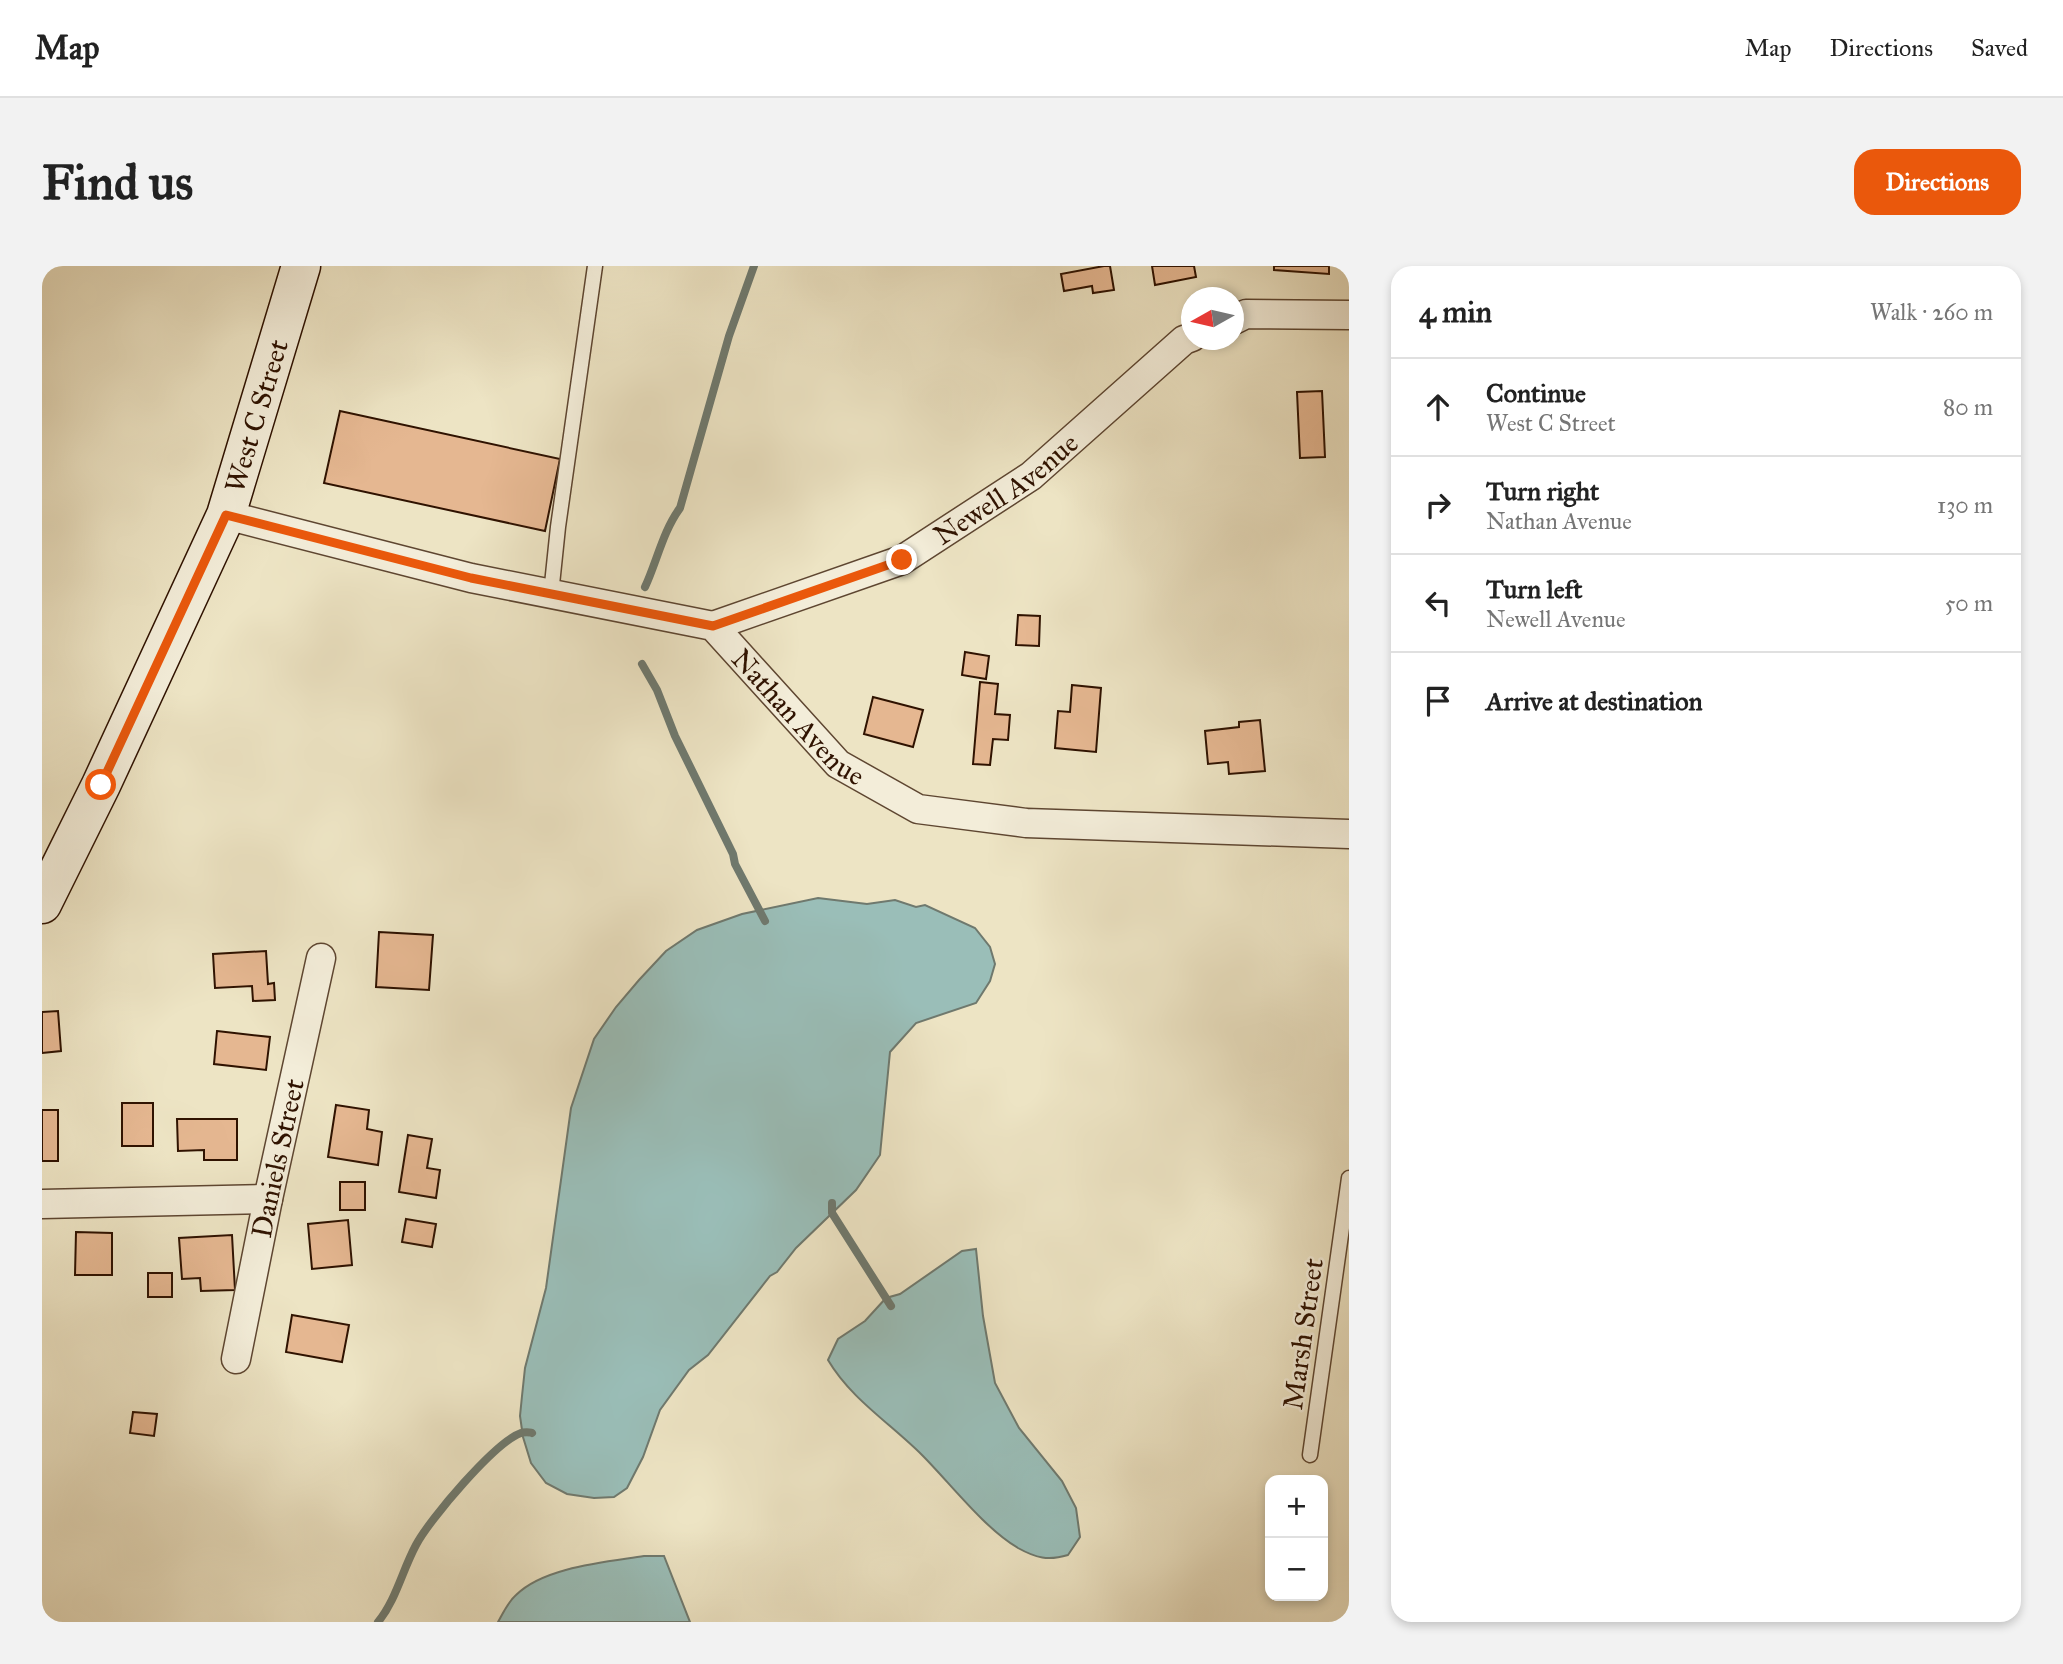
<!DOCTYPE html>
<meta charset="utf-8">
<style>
body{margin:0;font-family:"IM FELL Great Primer",serif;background:#f2f2f2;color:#222}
.controls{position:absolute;right:21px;bottom:21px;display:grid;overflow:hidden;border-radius:14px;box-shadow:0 4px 10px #0003}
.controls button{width:63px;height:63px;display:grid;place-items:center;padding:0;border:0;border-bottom:2px solid #e0e0e0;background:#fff;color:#222;font:35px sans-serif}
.compass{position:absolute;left:1139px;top:21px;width:63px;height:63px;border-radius:50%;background:#fff;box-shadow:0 4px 10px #0003;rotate:262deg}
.stop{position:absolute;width:21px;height:21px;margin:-16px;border:5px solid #ea580c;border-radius:50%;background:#fff}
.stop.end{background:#ea580c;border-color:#fff;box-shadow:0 2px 7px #0008}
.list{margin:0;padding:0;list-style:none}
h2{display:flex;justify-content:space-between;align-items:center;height:91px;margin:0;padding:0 28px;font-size:30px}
h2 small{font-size:23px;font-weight:400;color:#767676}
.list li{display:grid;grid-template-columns:46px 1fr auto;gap:21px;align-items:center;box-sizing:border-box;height:98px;padding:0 28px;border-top:2px solid #e0e0e0}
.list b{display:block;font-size:26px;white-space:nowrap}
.list p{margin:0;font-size:23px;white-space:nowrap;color:#767676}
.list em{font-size:23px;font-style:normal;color:#767676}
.icon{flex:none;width:38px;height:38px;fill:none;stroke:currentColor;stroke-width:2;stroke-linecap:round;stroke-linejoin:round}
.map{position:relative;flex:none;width:1307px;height:1356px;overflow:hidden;border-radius:21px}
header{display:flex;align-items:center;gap:42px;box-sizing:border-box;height:98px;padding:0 35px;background:#fff;border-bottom:2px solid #e0e0e0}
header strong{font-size:33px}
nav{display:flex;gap:38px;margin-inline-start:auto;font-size:24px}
.intro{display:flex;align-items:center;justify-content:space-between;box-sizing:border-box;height:168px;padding:0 42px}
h1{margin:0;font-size:49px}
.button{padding:18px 32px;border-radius:21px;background:#ea580c;color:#fff;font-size:24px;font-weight:700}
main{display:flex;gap:42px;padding:0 42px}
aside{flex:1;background:#fff;border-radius:21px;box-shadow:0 4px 10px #0003}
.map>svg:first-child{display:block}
.water{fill:#9abeb8;stroke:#6f796e;stroke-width:2}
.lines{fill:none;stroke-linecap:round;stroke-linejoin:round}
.stream{stroke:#6f796e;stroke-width:8}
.building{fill:#e5b791;stroke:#2f1200;stroke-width:2}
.lane-casing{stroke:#5e4631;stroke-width:17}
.street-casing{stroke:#5e4631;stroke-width:31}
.secondary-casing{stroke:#2f1200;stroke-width:41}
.lane{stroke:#f3edd9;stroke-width:14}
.street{stroke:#f3edd9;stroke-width:28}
.secondary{stroke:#f3edd9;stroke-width:38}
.route{stroke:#ea580c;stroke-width:9}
.labels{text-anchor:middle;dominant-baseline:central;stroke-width:5;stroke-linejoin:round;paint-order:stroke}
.street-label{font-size:28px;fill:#2f1200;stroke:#f3edd9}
</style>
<header>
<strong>Map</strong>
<nav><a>Map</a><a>Directions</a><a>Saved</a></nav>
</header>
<div class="intro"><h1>Find us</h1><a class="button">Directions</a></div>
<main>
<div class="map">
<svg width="1307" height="1356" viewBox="0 0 1307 1356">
<rect width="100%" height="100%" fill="#ede4c4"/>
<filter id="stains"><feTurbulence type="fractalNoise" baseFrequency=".00286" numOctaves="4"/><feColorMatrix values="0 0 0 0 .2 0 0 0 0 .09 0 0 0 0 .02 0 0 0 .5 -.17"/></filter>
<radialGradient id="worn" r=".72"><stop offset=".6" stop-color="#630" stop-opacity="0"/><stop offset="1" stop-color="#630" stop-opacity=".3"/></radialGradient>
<!-- water -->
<g class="water">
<polygon points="776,632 825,638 853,634 874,641 883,639 933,662 948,681 953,698 948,715 934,737 874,757 848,786 838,889 814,924 754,982 735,1006 728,1010 666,1089 647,1104 618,1144 601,1191 585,1222 572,1231 552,1232 525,1228 504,1217 489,1197 481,1171 478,1150 480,1130 483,1102 504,1022 529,842 552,773 574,741 597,714 624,685 655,664 700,648"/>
<path d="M934,983L941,1050L953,1117L977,1162L1020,1215L1034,1242L1038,1271L1026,1289C1006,1295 994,1292 976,1282C942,1262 908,1217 880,1189C848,1157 809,1133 786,1094L796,1073L823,1055L844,1032L858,1028L920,985Z"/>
<path d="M602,1290H622L648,1356H456C461,1347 466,1336 474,1329C502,1301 564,1296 602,1290Z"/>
</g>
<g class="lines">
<!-- stream -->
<g class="stream">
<path d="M603,321C615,295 621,265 638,242L687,70L712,0"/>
<polyline points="600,398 615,424 633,470 691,588 693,598 723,655"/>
<polyline points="790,937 790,947 849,1040"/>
<path d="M336,1356C354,1334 360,1305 374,1279C387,1254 453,1176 479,1167C481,1166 489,1166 490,1167"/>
</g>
</g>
<!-- building -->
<g class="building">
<polygon points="1062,0 1068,0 1072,24 1051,27 1050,20 1022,25 1019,8"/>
<polygon points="1110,0 1152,0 1154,11 1113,19"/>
<polygon points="1232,0 1287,0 1287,8 1232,4"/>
<polygon points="1280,125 1283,191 1258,192 1255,126"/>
<polygon points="298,145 518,193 503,265 282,217"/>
<polygon points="976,349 998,350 997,380 974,379"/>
<polygon points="923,386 947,390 944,413 920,409"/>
<polygon points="938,416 956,418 953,448 968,449 966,474 951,473 948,499 931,498"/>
<polygon points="1030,419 1059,422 1054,486 1013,482 1016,445 1028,446"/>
<polygon points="831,431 881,444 871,481 822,468"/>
<polygon points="1218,454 1223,505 1187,508 1186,496 1166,498 1163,465 1197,461 1197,456"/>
<polygon points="337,666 391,669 387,724 334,721"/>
<polygon points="224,685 226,718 232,717 233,734 211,735 210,720 173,722 171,688"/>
<polygon points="16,745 19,785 0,787 0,746"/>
<polygon points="175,765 228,771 224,804 172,798"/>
<rect x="80" y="837" width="31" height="43"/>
<polygon points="294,839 327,844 325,863 340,866 336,899 286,891"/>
<rect x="0" y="844" width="16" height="51"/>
<polygon points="135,853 195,853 195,894 162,894 162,884 136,885"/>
<polygon points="366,869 390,873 385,902 398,904 394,932 357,926"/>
<rect x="298" y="916" width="25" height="28"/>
<polygon points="364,953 394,958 390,981 360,976"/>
<polygon points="306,954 310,999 270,1003 266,958"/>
<polygon points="34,966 70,967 70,1009 33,1009"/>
<polygon points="190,969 193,1024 159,1025 158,1012 140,1013 137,972"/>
<rect x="106" y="1007" width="24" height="24"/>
<polygon points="250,1049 307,1059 300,1096 244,1086"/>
<polygon points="91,1146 115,1148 112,1170 88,1167"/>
</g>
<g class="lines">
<!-- lane casing -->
<g class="lane-casing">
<g id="lane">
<polyline points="509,328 516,261 553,0"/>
<polyline points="1268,1189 1307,912"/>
</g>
</g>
<!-- street casing -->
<g class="street-casing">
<g id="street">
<polyline points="1192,54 1204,48 1307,49"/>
<path id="s1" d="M184,249L429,312L671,360L796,498L876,543L984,557L1307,568"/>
<path id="s2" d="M671,360L860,294L989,210L1142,74L1150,71"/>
<polyline points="0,938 226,933"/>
<path id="s3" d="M194,1093L226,933L279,692"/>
</g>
</g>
<!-- secondary casing -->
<g class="secondary-casing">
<g id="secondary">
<path id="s4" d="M0,638L59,519L184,249L259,0"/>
</g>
</g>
<!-- lane -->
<use href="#lane" class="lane"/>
<!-- street -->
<use href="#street" class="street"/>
<!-- secondary -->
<use href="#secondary" class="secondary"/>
</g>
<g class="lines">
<!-- route -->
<polyline class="route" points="59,519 184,249 429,312 671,360 860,294"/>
</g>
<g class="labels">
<!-- street labels -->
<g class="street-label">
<text stroke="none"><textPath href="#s4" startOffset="534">West C Street</textPath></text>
<text stroke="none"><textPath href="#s2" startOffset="326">Newell Avenue</textPath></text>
<text stroke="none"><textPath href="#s1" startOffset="625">Nathan Avenue</textPath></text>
<text stroke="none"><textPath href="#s3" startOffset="205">Daniels Street</textPath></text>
<text transform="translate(1261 1068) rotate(-82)">Marsh Street</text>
</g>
</g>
<rect width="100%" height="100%" filter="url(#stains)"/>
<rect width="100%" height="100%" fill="url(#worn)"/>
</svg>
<div class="controls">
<button>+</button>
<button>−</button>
</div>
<svg class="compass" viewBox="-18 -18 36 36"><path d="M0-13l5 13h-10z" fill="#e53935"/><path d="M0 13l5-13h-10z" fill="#767676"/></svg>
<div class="stop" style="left:59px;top:519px"></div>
<div class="stop end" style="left:860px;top:294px"></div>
</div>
<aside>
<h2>4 min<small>Walk · 260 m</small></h2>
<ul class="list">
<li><svg class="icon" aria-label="ahead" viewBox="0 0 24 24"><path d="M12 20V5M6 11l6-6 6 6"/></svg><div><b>Continue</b><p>West C Street</p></div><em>80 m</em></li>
<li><svg class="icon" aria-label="right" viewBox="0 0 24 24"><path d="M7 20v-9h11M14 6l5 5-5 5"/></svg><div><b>Turn right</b><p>Nathan Avenue</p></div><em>130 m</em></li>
<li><svg class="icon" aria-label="left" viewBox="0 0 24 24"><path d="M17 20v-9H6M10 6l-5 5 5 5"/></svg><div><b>Turn left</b><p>Newell Avenue</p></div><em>50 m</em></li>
<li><svg class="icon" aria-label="arrive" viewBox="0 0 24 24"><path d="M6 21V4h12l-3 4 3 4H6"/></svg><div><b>Arrive at destination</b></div></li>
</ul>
</aside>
</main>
